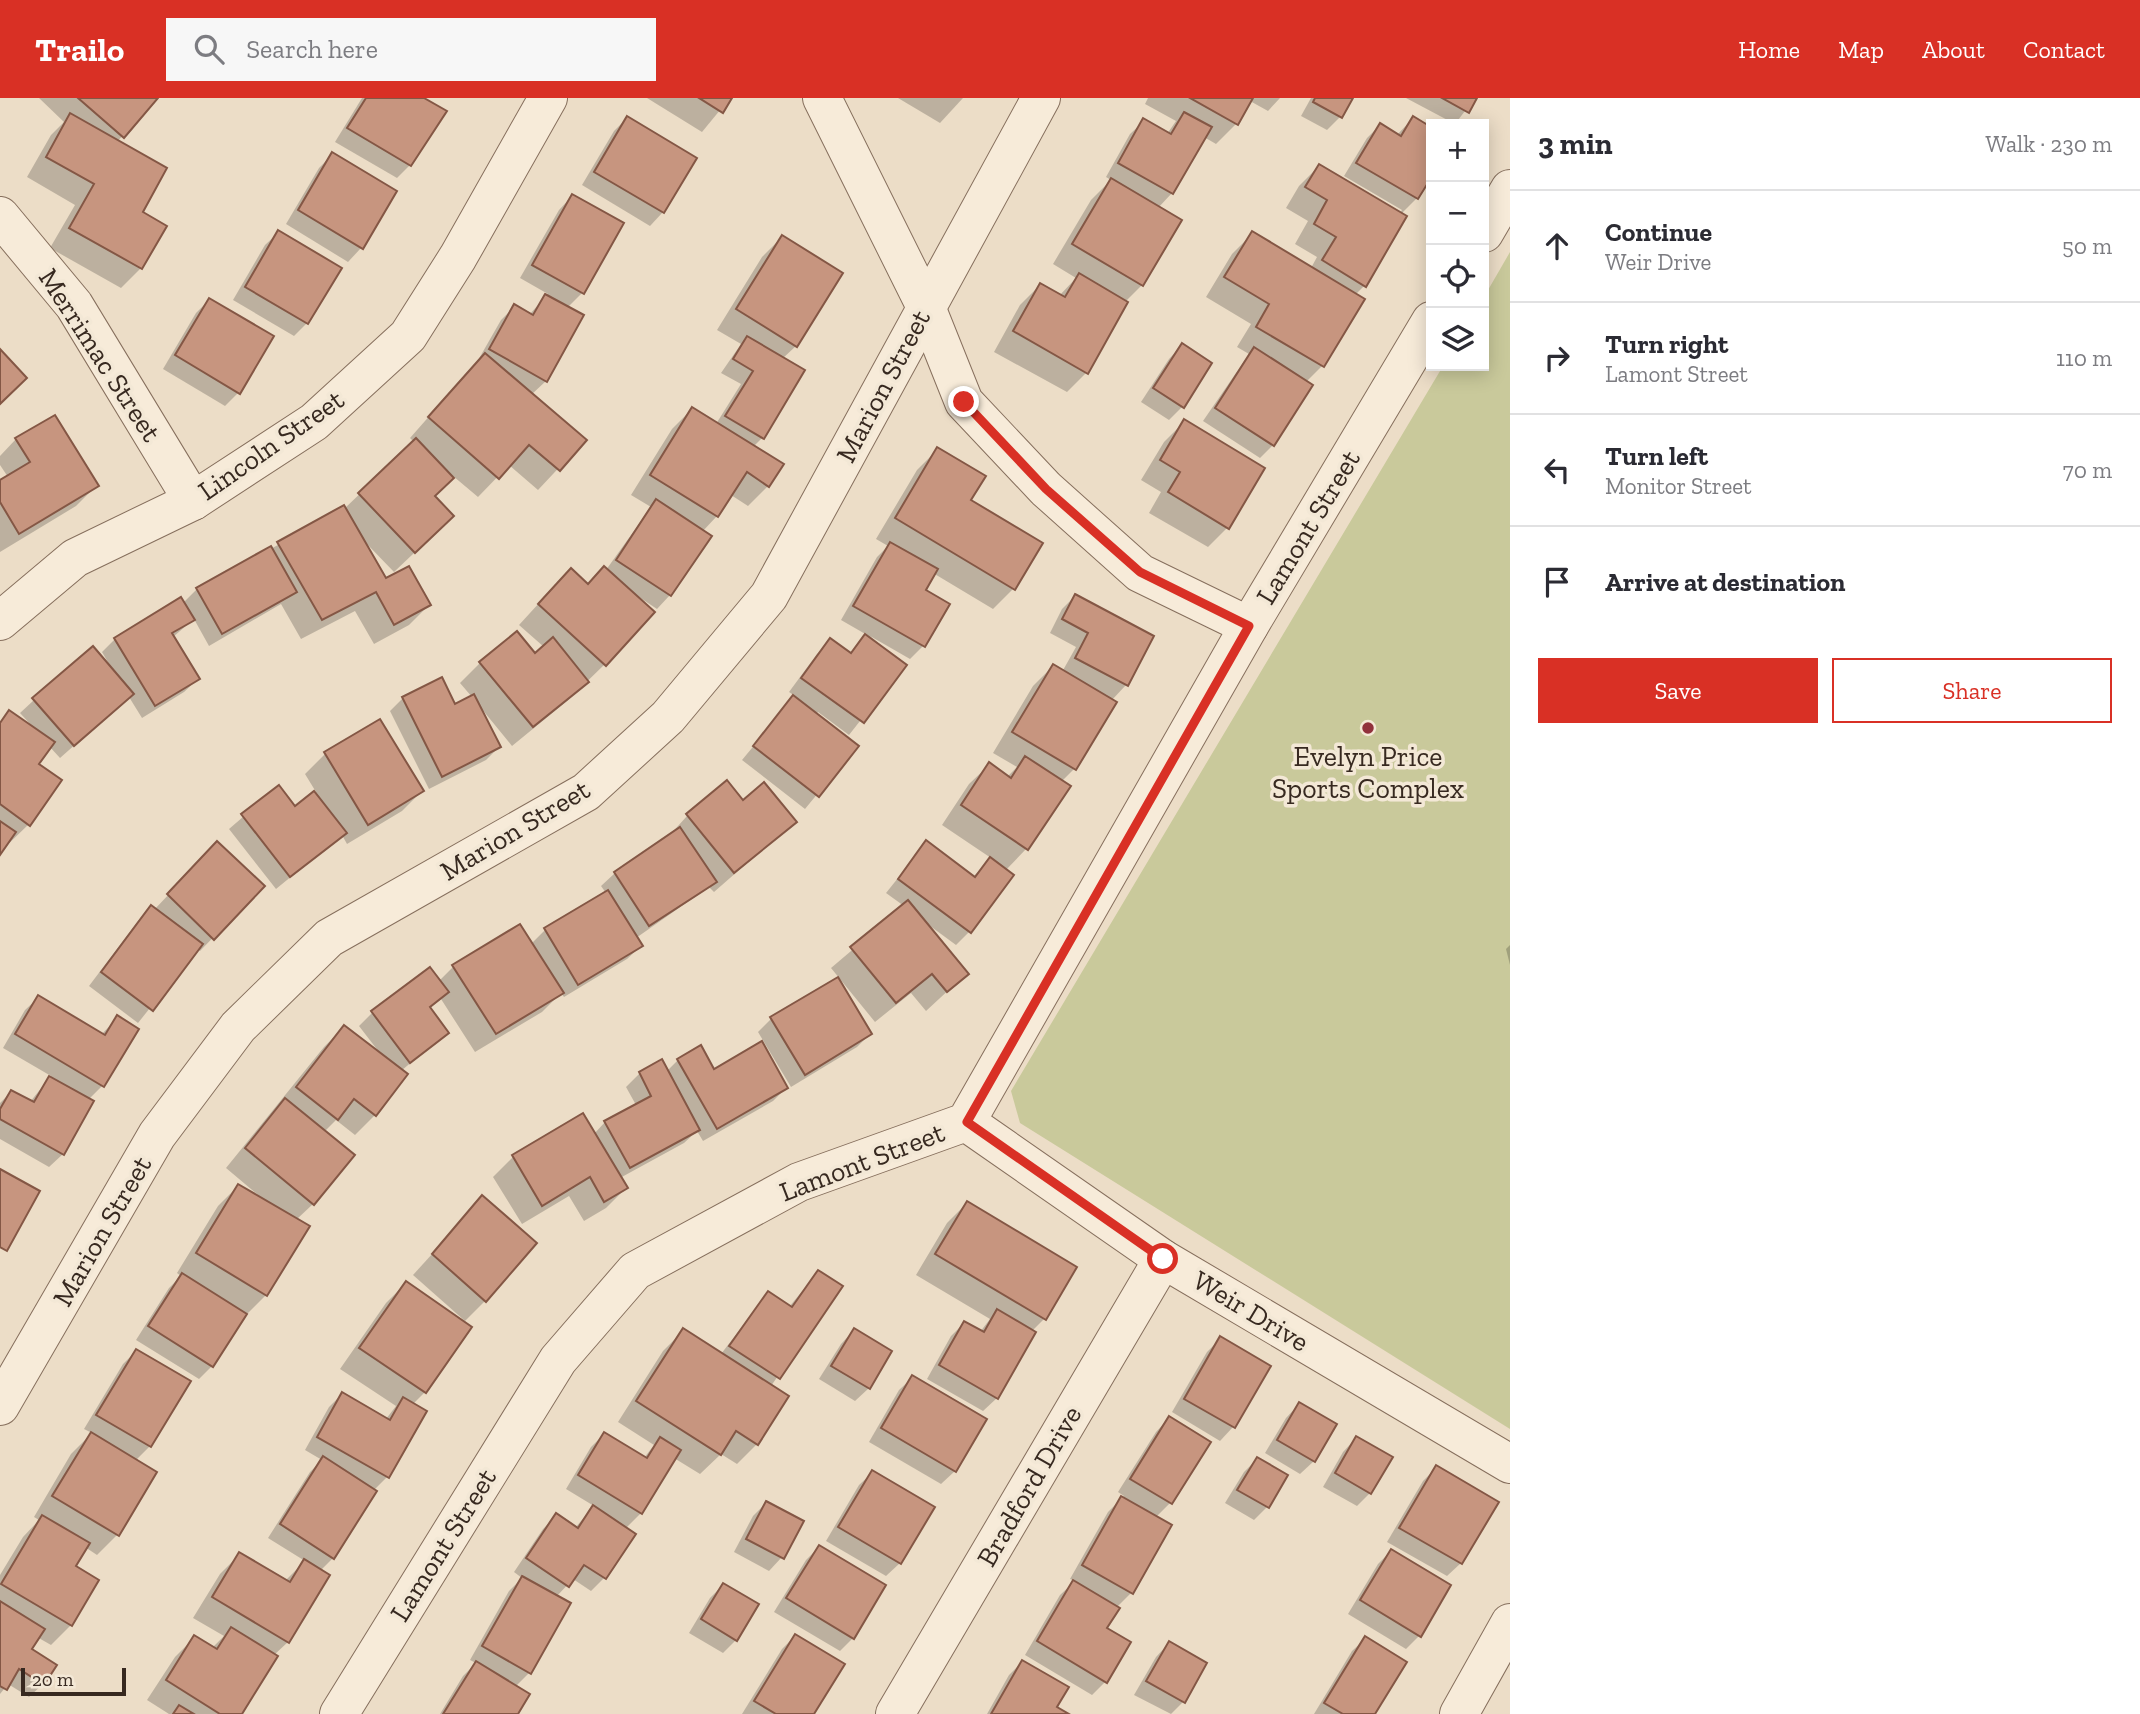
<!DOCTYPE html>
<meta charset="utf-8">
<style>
body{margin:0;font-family:"Zilla Slab",serif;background:#f7f7f7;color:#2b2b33}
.controls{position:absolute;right:21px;top:21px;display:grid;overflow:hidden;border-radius:0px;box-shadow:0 4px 18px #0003}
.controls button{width:63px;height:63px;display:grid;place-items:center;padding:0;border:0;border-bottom:2px solid #e1e1e2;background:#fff;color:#2b2b33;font:35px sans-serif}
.scale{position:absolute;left:21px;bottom:18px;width:105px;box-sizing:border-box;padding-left:7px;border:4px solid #372920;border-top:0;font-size:19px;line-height:24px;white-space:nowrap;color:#372920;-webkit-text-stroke:5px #f3e8d6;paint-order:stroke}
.stop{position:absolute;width:21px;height:21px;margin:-16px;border:5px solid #d93025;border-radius:50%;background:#fff}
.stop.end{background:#d93025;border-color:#fff;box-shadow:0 2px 7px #0008}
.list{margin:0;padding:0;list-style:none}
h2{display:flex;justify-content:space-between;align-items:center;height:91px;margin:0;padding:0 28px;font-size:30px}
h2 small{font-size:23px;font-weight:400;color:#7c7c81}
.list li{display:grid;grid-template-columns:46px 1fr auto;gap:21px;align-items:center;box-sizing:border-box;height:112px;padding:0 28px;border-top:2px solid #e1e1e2}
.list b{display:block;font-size:26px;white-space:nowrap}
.list p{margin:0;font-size:23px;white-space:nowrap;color:#7c7c81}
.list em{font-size:23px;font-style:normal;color:#7c7c81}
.actions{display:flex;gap:14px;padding:21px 28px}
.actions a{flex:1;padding:16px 0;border:2px solid #d93025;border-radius:0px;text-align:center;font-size:24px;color:#d93025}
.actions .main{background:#d93025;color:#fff}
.icon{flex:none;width:38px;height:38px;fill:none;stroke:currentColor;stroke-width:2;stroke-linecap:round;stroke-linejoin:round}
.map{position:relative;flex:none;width:1510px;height:1616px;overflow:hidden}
header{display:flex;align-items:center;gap:42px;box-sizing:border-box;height:98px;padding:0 35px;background:#d93025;color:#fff}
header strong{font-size:33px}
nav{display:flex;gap:38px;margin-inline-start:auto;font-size:24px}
.search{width:490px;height:63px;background:#f7f7f7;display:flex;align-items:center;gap:18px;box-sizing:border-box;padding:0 24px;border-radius:0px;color:#7c7c81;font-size:26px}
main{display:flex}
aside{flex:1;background:#fff}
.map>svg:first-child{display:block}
.green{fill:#c9c99b}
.shadow{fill:#0003}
.building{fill:#c7957f;stroke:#845745;stroke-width:2}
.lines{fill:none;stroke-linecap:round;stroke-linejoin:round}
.street-casing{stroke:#866f5d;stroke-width:40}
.street{stroke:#f7ebd9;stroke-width:38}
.route{stroke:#d93025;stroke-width:9}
.poi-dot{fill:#91313c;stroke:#f3e8d6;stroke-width:2.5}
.labels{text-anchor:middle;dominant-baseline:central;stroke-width:7;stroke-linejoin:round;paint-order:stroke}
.street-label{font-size:28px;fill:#372920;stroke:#f3e8d6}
.poi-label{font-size:28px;fill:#372920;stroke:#f3e8d6}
</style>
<header>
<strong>Trailo</strong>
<div class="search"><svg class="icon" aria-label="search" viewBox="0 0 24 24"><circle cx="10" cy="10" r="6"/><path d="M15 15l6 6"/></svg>Search here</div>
<nav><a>Home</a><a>Map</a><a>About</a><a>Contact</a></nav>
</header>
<main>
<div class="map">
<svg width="1510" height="1616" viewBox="0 0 1510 1616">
<rect width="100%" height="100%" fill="#ecddc7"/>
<!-- green -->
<polygon class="green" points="1510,154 1510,1331 1020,1025 1011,993 1443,268 1484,268 1484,199"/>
<!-- shadow -->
<g class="shadow">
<polygon points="39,0 156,0 117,44 141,114 141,170 121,190 50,150 75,107 27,79 51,37 64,24"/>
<polygon points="362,0 421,0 410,67 397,80 335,44"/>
<polygon points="647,0 730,0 702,34"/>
<polygon points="898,0 963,0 940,25"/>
<polygon points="1148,0 1280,0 1268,13 1250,3 1236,26 1216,46 1204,39 1172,95 1158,110 1142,187 1125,204 1087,274 1067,294 994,254 1020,207 1040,187 1059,198 1076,180 1053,166 1091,102 1111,82 1106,79 1130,36 1144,23 1167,36 1176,23 1145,6"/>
<polygon points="1311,0 1351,0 1340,19 1327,32 1301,18"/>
<polygon points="1406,0 1475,0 1455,26"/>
<polygon points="627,20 663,114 650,128 582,87 614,33"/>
<polygon points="1413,20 1431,31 1431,77 1417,100 1401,116 1365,187 1355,197 1363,202 1322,268 1306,284 1273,347 1260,360 1203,323 1249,256 1237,249 1251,226 1206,199 1232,156 1252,136 1311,170 1317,159 1295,146 1308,123 1286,110 1299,88 1319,68 1400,115 1402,112 1344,78 1367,40 1380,27 1397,37"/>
<polygon points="333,56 395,94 361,150 348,164 286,126 319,70"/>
<polygon points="572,98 582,195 567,210 546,283 531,297 584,343 538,392 509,367 478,399 453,378 433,399 432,438 394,474 365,444 385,482 429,507 409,527 374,546 355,513 301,541 281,506 209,548 194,521 173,539 198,581 184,594 142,620 129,599 60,660 49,648 37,667 29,726 0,754 0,624 10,614 32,628 20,615 34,602 109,566 102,554 115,541 183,505 197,491 344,411 414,344 410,340 477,264 501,222 514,209 529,217 548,196 520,180 559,112"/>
<polygon points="279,134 307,225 294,238 233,202 265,147"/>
<polygon points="782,139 796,248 782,261 803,273 762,340 753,349 768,388 748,408 731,397 717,418 702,434 670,497 657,511 639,499 605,566 567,603 512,648 481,610 499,649 486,662 429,691 390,613 403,600 454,608 472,599 460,585 480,565 534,557 544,549 519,527 551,492 587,487 606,472 651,409 631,397 672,331 692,311 716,326 741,286 721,275 741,246 717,232 762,159"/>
<polygon points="209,202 238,295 225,308 163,271 196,215"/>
<polygon points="1182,247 1182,309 1169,322 1141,304 1169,261"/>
<polygon points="1184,324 1228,429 1208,449 1149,415 1161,394 1141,382 1164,344"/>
<polygon points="16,341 96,388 76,408 0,454 0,384 8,379 0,367 0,358"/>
<polygon points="937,352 969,402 1041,445 1013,491 993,511 933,475 923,493 947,507 923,548 910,561 870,538 904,567 849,637 818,614 816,617 856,649 805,711 742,662 795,598 789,594 817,556 830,543 849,556 867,537 841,522 877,459 888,448 876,441 917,372"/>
<polygon points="1075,498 1152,539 1126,587 1111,603 1074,671 1061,684 1068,688 1026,751 1005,773 1012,778 969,834 956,847 926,825 966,876 926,913 911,895 875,924 831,870 904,808 886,795 926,745 973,779 991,760 942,727 969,686 989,667 1007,679 1017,669 993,655 1033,588 1053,568 1062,574 1076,549 1050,535 1062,511"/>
<polygon points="325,656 422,693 402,713 347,746 342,737 276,791 229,731 278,689 295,710 316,694 305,676"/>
<polygon points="727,684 743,704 794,724 714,794 709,789 636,840 641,848 627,861 564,899 561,895 542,914 475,954 441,901 429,911 447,934 401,973 375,1017 355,1037 336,1022 324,1034 313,1106 296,1122 266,1197 246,1217 212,1268 199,1281 136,1242 169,1190 181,1178 177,1175 218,1108 238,1088 258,1097 226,1070 324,949 344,929 379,954 359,928 372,915 430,871 439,883 453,869 531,846 545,832 606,795 601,788 615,775 668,739 687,718"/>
<polygon points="204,759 262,789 200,853 197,851 138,925 89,888 138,823 151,810 154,812"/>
<polygon points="1510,847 1510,867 1506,851"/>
<polygon points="39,899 101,937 117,920 102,988 88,1002 63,1056 49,1069 0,1041 0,1005 11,994 30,1004 51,978 3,950 25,912"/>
<polygon points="771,921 870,936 857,949 791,989 758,934"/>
<polygon points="678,962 786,990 773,1003 703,1043 697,1033 684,1045 620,1080 626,1090 606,1110 584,1123 569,1098 522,1126 493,1079 513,1059 594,1036 605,1024 636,1007 626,989 640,975 666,974"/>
<polygon points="483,1100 485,1203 465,1223 413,1177"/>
<polygon points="967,1105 1075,1170 1044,1221 1032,1233 997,1300 983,1313 927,1281 951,1238 964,1225 980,1234 990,1221 916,1177 947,1125"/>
<polygon points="818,1174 840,1189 771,1288 757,1346 737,1366 721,1356 700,1376 674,1360 641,1415 625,1431 604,1480 591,1493 573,1481 556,1499 529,1575 515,1589 516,1616 440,1616 463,1578 476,1565 470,1562 509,1493 522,1480 514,1474 543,1431 556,1418 575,1430 594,1408 566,1391 591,1349 604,1336 644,1360 654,1347 618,1324 663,1253 683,1233 721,1256 768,1195 789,1209"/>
<polygon points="406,1185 470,1230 425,1294 412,1307 388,1378 374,1392 333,1460 320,1473 288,1544 274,1557 239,1616 169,1616 147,1602 175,1559 195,1539 212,1550 224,1538 193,1520 220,1476 240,1456 285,1483 305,1463 268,1440 310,1374 322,1362 305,1352 329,1309 342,1296 386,1321 396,1308 340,1271 386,1205"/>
<polygon points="854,1232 869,1290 855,1303 819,1281 841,1246"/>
<polygon points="1220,1241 1269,1269 1233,1329 1220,1343 1172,1314 1207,1254"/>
<polygon points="136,1253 188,1284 150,1348 135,1363 117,1437 97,1457 85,1449 74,1469 71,1527 51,1547 37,1539 29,1552 43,1586 29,1599 8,1586 0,1596 0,1477 23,1439 39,1422 34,1419 71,1356 92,1335 84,1331 123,1266"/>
<polygon points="913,1279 955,1373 941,1386 869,1344 899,1292"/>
<polygon points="1299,1306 1314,1363 1300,1376 1265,1355 1286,1320"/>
<polygon points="1169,1320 1170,1405 1155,1420 1132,1494 1116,1510 1105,1531 1105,1584 1092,1597 1025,1557 1060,1497 1075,1483 1070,1481 1108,1414 1124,1398 1118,1394 1156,1334"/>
<polygon points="1356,1340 1370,1395 1357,1408 1323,1389 1343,1354"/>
<polygon points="1257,1361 1286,1378 1267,1409 1254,1422 1225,1405 1244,1374"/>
<polygon points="1436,1370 1461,1465 1447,1478 1387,1444 1423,1383"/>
<polygon points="873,1374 900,1465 886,1478 826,1443 859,1387"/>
<polygon points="766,1405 782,1459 769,1473 734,1454 753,1418"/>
<polygon points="819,1449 853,1540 840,1553 774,1514 806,1462"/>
<polygon points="1391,1453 1419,1538 1406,1551 1348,1516 1378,1466"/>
<polygon points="723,1487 736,1542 723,1555 689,1535 710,1500"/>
<polygon points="795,1538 812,1616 742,1616 782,1551"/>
<polygon points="1366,1540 1373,1616 1314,1616 1352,1553"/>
<polygon points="1169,1545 1183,1604 1171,1616 1134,1597 1156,1559"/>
<polygon points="1022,1564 1055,1610 1065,1616 987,1616 1009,1577"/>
</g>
<!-- building -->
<g class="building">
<polygon points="78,0 158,0 124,40"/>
<polygon points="366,0 424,0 447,13 411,68 347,30"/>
<polygon points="699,0 732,0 723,15"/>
<polygon points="1190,0 1253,0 1238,27"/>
<polygon points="1315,0 1353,0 1342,20 1313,4"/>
<polygon points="1442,0 1477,0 1469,15"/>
<polygon points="1184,14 1212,29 1173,96 1118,65 1143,20 1171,36"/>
<polygon points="70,15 167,70 143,114 167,128 142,171 69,130 94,86 46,59"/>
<polygon points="627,18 697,60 664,115 594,74"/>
<polygon points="1413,18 1431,29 1431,80 1418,101 1356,65 1380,25 1401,38"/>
<polygon points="332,54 397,93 363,151 298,112"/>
<polygon points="1319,66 1407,118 1366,189 1322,162 1336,139 1314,126 1327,102 1305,89"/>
<polygon points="1111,80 1182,122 1143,188 1072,146"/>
<polygon points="572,96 624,125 584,196 532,167"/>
<polygon points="278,132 342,170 308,226 245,189"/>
<polygon points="1252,133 1365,201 1324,269 1256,229 1269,206 1224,179"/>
<polygon points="782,137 843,175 797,249 736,211"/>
<polygon points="1079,175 1128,204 1088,276 1013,233 1040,185 1065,199"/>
<polygon points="545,196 584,217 547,284 489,251 514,206 533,217"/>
<polygon points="209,200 274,238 240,296 175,257"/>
<polygon points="747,238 805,272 764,341 725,318 753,273 733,261"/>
<polygon points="1182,245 1212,265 1184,310 1153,290"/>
<polygon points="1254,249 1313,287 1274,348 1215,310"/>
<polygon points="0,251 27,280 0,306"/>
<polygon points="485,255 587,342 560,373 529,347 499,381 428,319"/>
<polygon points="692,309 784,366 769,389 747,374 718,419 650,377"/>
<polygon points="55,317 99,388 19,436 0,404 0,382 30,364 15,340"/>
<polygon points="1184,321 1265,370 1229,431 1168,394 1180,374 1160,362"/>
<polygon points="416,340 454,380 435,398 454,418 415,455 358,395"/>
<polygon points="937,349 986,378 971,402 1043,445 1015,492 895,420"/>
<polygon points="656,401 712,438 671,498 616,462"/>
<polygon points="344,407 386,480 409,468 431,507 394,527 376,494 322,522 277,444"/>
<polygon points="890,444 938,471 926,492 950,506 925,549 853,508"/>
<polygon points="271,448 297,494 222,536 196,490"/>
<polygon points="604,468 655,514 606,568 538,506 571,470 588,486"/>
<polygon points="1075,496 1154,538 1128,588 1075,560 1088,535 1062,521"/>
<polygon points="181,499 195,522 172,535 200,581 155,608 114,540"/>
<polygon points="517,533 535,555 553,539 589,584 533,629 479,564"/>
<polygon points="865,536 907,567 864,625 801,580 830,540 851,555"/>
<polygon points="93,548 134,596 74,648 32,600"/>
<polygon points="1053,566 1117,604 1076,672 1012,634"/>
<polygon points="442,579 455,606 474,596 501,649 442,679 402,599"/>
<polygon points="793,597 859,648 819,699 753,648"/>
<polygon points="9,612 55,644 39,666 62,682 30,728 0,706 0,625"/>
<polygon points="380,621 424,693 368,727 324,654"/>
<polygon points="1025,658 1071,688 1028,752 961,707 989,664 1011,680"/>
<polygon points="727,682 743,702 764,684 797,724 734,775 686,716"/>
<polygon points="279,687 295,708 314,693 347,735 290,779 241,716"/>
<polygon points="0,723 16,734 0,757"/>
<polygon points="680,729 717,784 649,828 614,774"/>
<polygon points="926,742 975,779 990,759 1014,777 971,835 898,781"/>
<polygon points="217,743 265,788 214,842 167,796"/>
<polygon points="608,792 643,848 578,887 544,830"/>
<polygon points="908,802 969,876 947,894 932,876 896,905 850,849"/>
<polygon points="151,807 203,846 153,913 101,874"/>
<polygon points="520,826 564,895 496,936 452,867"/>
<polygon points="430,869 449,894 430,909 449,935 410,965 371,913"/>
<polygon points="838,879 872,936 805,977 770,919"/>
<polygon points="38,897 105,937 117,917 139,931 104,989 15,936"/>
<polygon points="344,927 408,976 376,1018 354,1001 338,1022 296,989"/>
<polygon points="762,943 788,990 717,1031 677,961 701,947 714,971"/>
<polygon points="662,961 700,1032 630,1070 604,1023 651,998 639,974"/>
<polygon points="49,978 94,1003 64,1057 0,1021 0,1011 11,992 34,1004"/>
<polygon points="285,1000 355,1057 314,1107 245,1050"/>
<polygon points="583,1015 628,1090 604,1104 590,1079 542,1108 512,1057"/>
<polygon points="0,1071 40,1093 7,1153 0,1149"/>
<polygon points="238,1086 310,1128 267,1198 196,1155"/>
<polygon points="482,1097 537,1145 486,1204 432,1156"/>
<polygon points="967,1103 1077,1169 1046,1222 935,1156"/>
<polygon points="818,1172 843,1188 780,1281 729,1248 768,1193 792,1209"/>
<polygon points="182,1175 247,1216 213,1269 148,1228"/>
<polygon points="406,1183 472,1229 426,1295 359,1250"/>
<polygon points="997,1211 1036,1234 998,1301 939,1267 964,1223 984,1234"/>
<polygon points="683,1230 789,1298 758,1347 736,1333 721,1357 636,1303"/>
<polygon points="854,1230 892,1253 870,1291 831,1268"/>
<polygon points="1220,1238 1271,1268 1235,1330 1184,1301"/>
<polygon points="136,1251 191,1283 151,1349 96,1317"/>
<polygon points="912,1277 987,1321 956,1374 881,1330"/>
<polygon points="342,1294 390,1322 403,1299 427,1313 389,1380 317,1339"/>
<polygon points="1299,1304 1337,1326 1315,1364 1277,1342"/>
<polygon points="1169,1318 1211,1344 1172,1406 1130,1381"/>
<polygon points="91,1334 157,1374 119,1438 52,1398"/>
<polygon points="604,1334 647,1360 660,1339 681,1352 642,1416 578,1377"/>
<polygon points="1356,1338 1393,1359 1371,1396 1335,1375"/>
<polygon points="323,1358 377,1393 334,1461 280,1426"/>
<polygon points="1257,1359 1288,1377 1269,1410 1237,1392"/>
<polygon points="1436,1367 1499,1404 1462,1466 1399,1430"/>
<polygon points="872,1372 935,1409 901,1466 838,1429"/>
<polygon points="1121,1398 1172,1427 1133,1496 1082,1467"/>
<polygon points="766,1403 804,1423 784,1461 746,1441"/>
<polygon points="593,1407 636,1436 606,1481 584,1467 569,1489 526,1460 556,1415 578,1430"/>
<polygon points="42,1417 90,1445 76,1468 99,1482 72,1528 1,1486"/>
<polygon points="819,1447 886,1487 854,1541 786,1500"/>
<polygon points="1391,1451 1451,1487 1421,1539 1360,1502"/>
<polygon points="239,1454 290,1484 304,1461 330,1477 289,1545 212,1499"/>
<polygon points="522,1478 571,1505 531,1576 482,1548"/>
<polygon points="1073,1482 1120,1510 1107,1530 1131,1544 1107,1585 1037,1543"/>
<polygon points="723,1485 759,1506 737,1543 701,1521"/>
<polygon points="0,1503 45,1531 32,1551 57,1567 44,1587 19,1571 7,1592 0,1588"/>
<polygon points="231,1529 278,1558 242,1616 220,1616 166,1582 194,1537 217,1551"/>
<polygon points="795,1536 845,1566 814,1616 776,1616 754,1603"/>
<polygon points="1365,1538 1407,1564 1375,1616 1343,1616 1324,1605"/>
<polygon points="1169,1543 1207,1565 1185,1605 1146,1583"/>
<polygon points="1022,1562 1069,1589 1057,1609 1069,1616 991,1616"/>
<polygon points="476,1563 530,1596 518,1616 443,1616"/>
<polygon points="179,1607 194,1616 173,1616"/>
</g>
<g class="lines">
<!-- street casing -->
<g class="street-casing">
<g id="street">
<polyline points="822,0 926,209 964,304 1046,391 1140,475 1249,528"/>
<polyline points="0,118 74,207 193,403"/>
<polyline points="1484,135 1510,91"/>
<polyline points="0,523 75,460 193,403 314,324 408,238 458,159 548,0"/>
<polyline points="966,1024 1163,1161 1510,1366"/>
<polyline points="0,1308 157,1037 238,929 329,840 586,694 668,619 769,498 1041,0"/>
<polyline points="339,1616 558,1262 635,1173 799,1084 966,1024 1249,528 1431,223"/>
<polyline points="895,1616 1163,1161"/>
<polyline points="1459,1616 1510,1525"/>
</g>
</g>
<!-- street -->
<use href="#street" class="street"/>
</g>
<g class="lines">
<!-- route -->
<polyline class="route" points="964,304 1046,391 1140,474 1249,528 967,1024 1163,1161"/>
</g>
<!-- markers -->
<circle class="poi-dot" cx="1368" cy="630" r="7"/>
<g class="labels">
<!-- street labels -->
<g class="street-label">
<text transform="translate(100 257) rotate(57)">Merrimac Street</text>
<text transform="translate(883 288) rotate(-62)">Marion Street</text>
<text transform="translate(271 347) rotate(-35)">Lincoln Street</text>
<text transform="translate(1308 429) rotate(-59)">Lamont Street</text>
<text transform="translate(515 732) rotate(-31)">Marion Street</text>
<text transform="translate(862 1064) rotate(-21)">Lamont Street</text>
<text transform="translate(102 1133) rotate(-60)">Marion Street</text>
<text transform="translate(1251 1213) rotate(31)">Weir Drive</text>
<text transform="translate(1029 1388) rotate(-60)">Bradford Drive</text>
<text transform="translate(443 1447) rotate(-58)">Lamont Street</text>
</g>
<!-- poi labels -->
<g class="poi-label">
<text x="1368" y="658">Evelyn Price<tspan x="1368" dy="32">Sports Complex</tspan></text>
</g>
</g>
</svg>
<div class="controls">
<button>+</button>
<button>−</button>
<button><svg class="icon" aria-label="locate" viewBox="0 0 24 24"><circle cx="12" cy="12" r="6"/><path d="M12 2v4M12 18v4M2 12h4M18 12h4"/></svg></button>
<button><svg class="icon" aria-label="layers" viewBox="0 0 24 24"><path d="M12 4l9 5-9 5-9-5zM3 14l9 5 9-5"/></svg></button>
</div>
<div class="scale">20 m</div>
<div class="stop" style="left:1163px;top:1161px"></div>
<div class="stop end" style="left:964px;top:304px"></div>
</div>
<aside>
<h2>3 min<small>Walk · 230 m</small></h2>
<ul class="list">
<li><svg class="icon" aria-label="ahead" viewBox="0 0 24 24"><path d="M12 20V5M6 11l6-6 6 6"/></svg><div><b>Continue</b><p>Weir Drive</p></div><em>50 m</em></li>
<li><svg class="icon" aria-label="right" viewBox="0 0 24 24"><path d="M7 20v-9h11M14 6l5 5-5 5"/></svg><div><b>Turn right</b><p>Lamont Street</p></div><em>110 m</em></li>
<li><svg class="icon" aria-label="left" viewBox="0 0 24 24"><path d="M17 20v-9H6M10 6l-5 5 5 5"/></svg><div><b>Turn left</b><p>Monitor Street</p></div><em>70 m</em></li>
<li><svg class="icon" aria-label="arrive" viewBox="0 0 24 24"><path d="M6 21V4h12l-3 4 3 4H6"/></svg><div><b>Arrive at destination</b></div></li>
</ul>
<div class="actions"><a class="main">Save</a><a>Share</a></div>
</aside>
</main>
